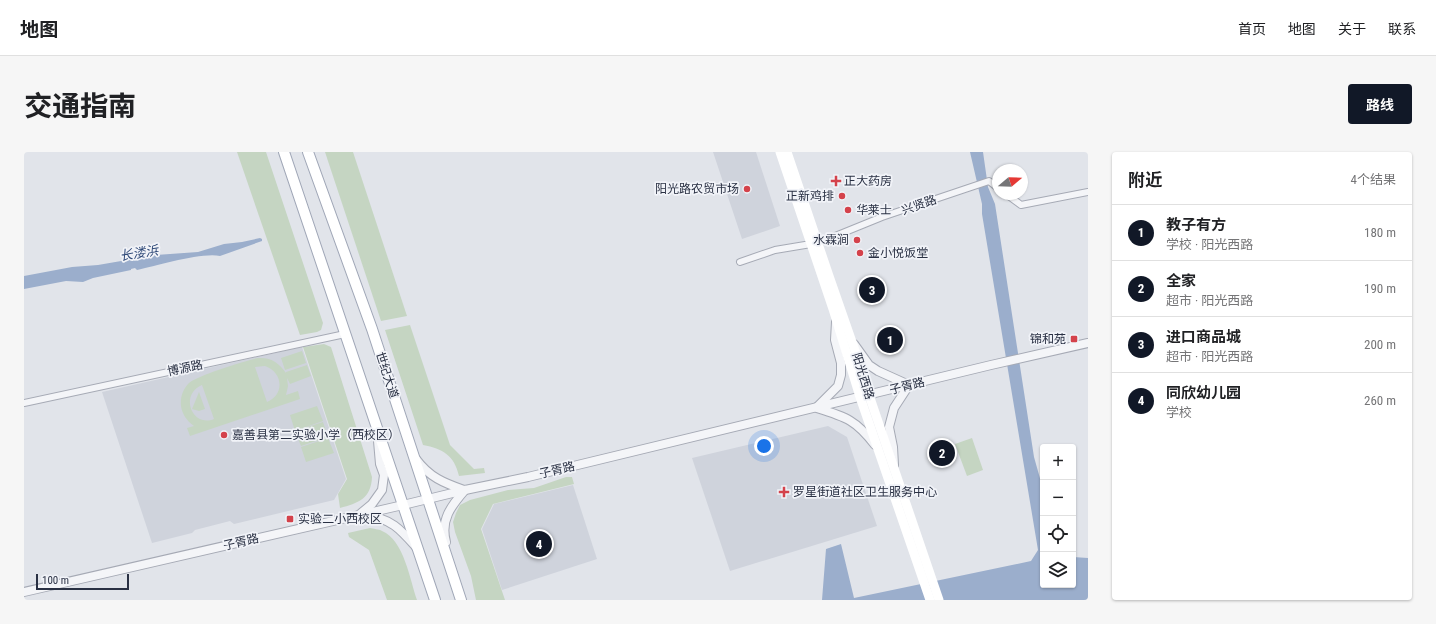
<!DOCTYPE html>
<html lang="zh">
<meta charset="utf-8">
<style>
body{margin:0;font-family:"Roboto Condensed","Noto Sans SC",sans-serif;background:#f6f6f6;color:#202124}
.controls{position:absolute;right:12px;bottom:12px;display:grid;overflow:hidden;border-radius:4px;box-shadow:0 1px 3px #0004}
.controls button{width:36px;height:36px;display:grid;place-items:center;padding:0;border:0;border-bottom:1px solid #e0e0e0;background:#fff;color:#202124;font:20px sans-serif}
.compass{position:absolute;left:968px;top:12px;width:36px;height:36px;border-radius:50%;background:#fff;box-shadow:0 1px 3px #0004;rotate:71deg}
.scale{position:absolute;left:12px;bottom:10px;width:93px;box-sizing:border-box;padding-left:4px;border:2px solid #293043;border-top:0;font-size:11px;line-height:14px;white-space:nowrap;color:#293043;-webkit-text-stroke:3px #f1f3f8;paint-order:stroke}
.you{position:absolute;left:740px;top:294px;width:14px;height:14px;margin:-10px;border:3px solid #fff;border-radius:50%;background:#1a73e8;box-shadow:0 0 0 6px #1a73e833}
.badge{display:grid;place-items:center;width:26px;height:26px;border-radius:50%;background:#111827;color:#fff;font-size:13px;font-weight:700}
.pin{position:absolute;translate:-50% -50%;border:2px solid #fff;box-shadow:0 1px 4px #0006}
.list{margin:0;padding:0;list-style:none}
h2{display:flex;justify-content:space-between;align-items:center;height:52px;margin:0;padding:0 16px;font-size:17px}
h2 small{font-size:13px;font-weight:400;color:#757577}
.list li{display:grid;grid-template-columns:26px 1fr auto;gap:12px;align-items:center;box-sizing:border-box;height:56px;padding:0 16px;border-top:1px solid #e0e0e0}
.list b{display:block;font-size:15px;white-space:nowrap}
.list p{margin:0;font-size:13px;white-space:nowrap;color:#757577}
.list em{font-size:13px;font-style:normal;color:#757577}
.icon{flex:none;width:22px;height:22px;fill:none;stroke:currentColor;stroke-width:2;stroke-linecap:round;stroke-linejoin:round}
.map{position:relative;flex:none;width:1064px;height:448px;overflow:hidden;border-radius:4px}
header{display:flex;align-items:center;gap:24px;box-sizing:border-box;height:56px;padding:0 20px;background:#fff;border-bottom:1px solid #e0e0e0}
header strong{font-size:19px}
nav{display:flex;gap:22px;margin-inline-start:auto;font-size:14px}
.intro{display:flex;align-items:center;justify-content:space-between;box-sizing:border-box;height:96px;padding:0 24px}
h1{margin:0;font-size:28px}
.button{padding:10px 18px;border-radius:4px;background:#111827;color:#fff;font-size:14px;font-weight:700}
main{display:flex;gap:24px;padding:0 24px}
aside{flex:1;background:#fff;border-radius:4px;box-shadow:0 1px 3px #0004}
.map>svg:first-child{display:block}
.built{fill:#cfd3dc}
.green{fill:#c5d5c2;fill-rule:evenodd}
.water{fill:#9baecc}
.lines{fill:none;stroke-linecap:round;stroke-linejoin:round}
.minor-casing{stroke:#a6aab5;stroke-width:8}
.tertiary-casing{stroke:#a6aab5;stroke-width:10}
.primary-casing{stroke:#a0a7b7;stroke-width:12}
.minor{stroke:#f4f5f8;stroke-width:6}
.tertiary{stroke:#f4f5f8;stroke-width:8}
.secondary{stroke:#fff;stroke-width:9}
.primary{stroke:#fff;stroke-width:10}
.poi-dot{fill:#d4424b;stroke:#f1f3f8;stroke-width:1.5}
.labels{text-anchor:middle;dominant-baseline:central;stroke-width:3.5;stroke-linejoin:round;paint-order:stroke}
.poi-label{font-size:12px;fill:#293043;stroke:#f1f3f8;text-anchor:start}
.street-label{font-size:12px;fill:#293043;stroke:#f1f3f8}
.water-label{font-size:13px;font-style:italic;fill:#314b79;stroke:#f1f3f8}
</style>
<header>
<strong>地图</strong>
<nav><a>首页</a><a>地图</a><a>关于</a><a>联系</a></nav>
</header>
<div class="intro"><h1>交通指南</h1><a class="button">路线</a></div>
<main>
<div class="map">
<svg width="1064" height="448" viewBox="0 0 1064 448">
<rect width="100%" height="100%" fill="#e1e4ea"/>
<!-- built -->
<g class="built">
<polygon points="689,0 732,0 756,74 718,87"/>
<polygon points="278,195 322,327 310,348 210,372 206,369 171,378 168,381 128,391 78,240"/>
<polygon points="804,274 823,285 853,374 706,419 668,306"/>
<polygon points="549,333 573,407 478,438 458,377 470,352"/>
</g>
<!-- green -->
<g class="green">
<polygon points="213,0 242,0 299,171 297,178 293,180 276,183"/>
<polygon points="301,0 329,0 383,164 357,169"/>
<path d="M386,173L426,293L450,317L460,316L461,321L435,324C430,303 419,297 399,293L361,178Z"/>
<path d="M300,192L307,195L348,325C347,347 334,351 316,356L314,342L323,327L279,195Z"/>
<polygon points="278,199 282,211 261,218 257,206"/>
<path d="M234,206C247,205 255,211 262,221V220L283,213L287,224L266,232L263,226L264,234L262,243L274,239L276,247L166,284L163,276L170,274C163,269 158,262 157,254C156,245 159,237 165,231C172,224 223,208 234,206ZM241,214C259,220 261,243 243,250L231,215ZM178,233L190,267C168,276 155,243 178,233Z"/>
<polygon points="175,240 181,257 175,259 168,257"/>
<polygon points="293,254 299,269 271,279 266,263"/>
<polygon points="299,270 304,285 277,294 271,279"/>
<polygon points="304,286 310,301 282,310 277,295"/>
<polygon points="948,286 959,318 943,324 931,292"/>
<polygon points="542,325 548,325 550,332 469,352 457,377 481,448 452,448 447,424 431,380 429,370 432,361 436,353 446,348 484,338 510,336"/>
<path d="M346,376C349,377 355,377 358,379C380,388 386,428 393,448H363L345,398L325,385L324,381Z"/>
</g>
<!-- water -->
<g class="water">
<polygon points="946,0 959,0 964,35 971,52 1010,305 1019,337 1019,433 1049,433 1049,405 1064,406 1064,448 798,448 802,397 817,392 830,446 1007,409 1014,398 958,62 958,52"/>
<path d="M236,86L238,87V89L196,104C178,100 132,114 113,118L111,116L107,117V118L69,126L59,130L42,129L0,137V124L48,115L74,113L132,103L174,100L200,92L218,90Z"/>
</g>
<g class="lines">
<!-- minor casing -->
<g class="minor-casing">
<g id="minor">
<polyline points="982,42 997,53 1064,40"/>
<polyline points="794,91 858,65 965,29 974,36"/>
<polyline points="716,110 751,98 787,92"/>
<polyline points="0,251 321,182"/>
</g>
</g>
<!-- tertiary casing -->
<g class="tertiary-casing">
<g id="tertiary">
<polyline points="830,192 845,213 854,219 885,233"/>
<polyline points="793,255 814,234 817,223 817,211 811,188 812,170"/>
<path d="M793,256C822,265 832,268 851,293"/>
<path d="M392,307C405,325 420,331 440,338"/>
<polyline points="870,313 869,295 865,275 870,256 885,233"/>
<polyline points="336,362 348,352 358,338 360,323 356,312 354,289"/>
<path d="M343,364C367,366 377,378 392,395"/>
<path d="M422,390C416,368 427,354 441,338"/>
<polyline points="0,440 379,353 441,338 504,325 967,213 1064,191"/>
</g>
</g>
<!-- primary casing -->
<g class="primary-casing">
<g id="primary">
<polyline points="260,0 411,448"/>
<polyline points="284,0 348,177 437,448"/>
</g>
</g>
<!-- minor -->
<use href="#minor" class="minor"/>
<!-- tertiary -->
<use href="#tertiary" class="tertiary"/>
<!-- secondary -->
<g class="secondary">
<polyline points="756,0 809,157 836,245 906,448"/>
<polyline points="763,0 805,124 843,233 845,243 915,448"/>
</g>
<!-- primary -->
<use href="#primary" class="primary"/>
</g>
<!-- markers -->
<g class="poi-dot">
<path d="M810 23h4v4h4v4h-4v4h-4v-4h-4v-4h4z"/>
<circle cx="723" cy="37" r="4"/>
<circle cx="818" cy="44" r="4"/>
<circle cx="824" cy="58" r="4"/>
<circle cx="833" cy="88" r="4"/>
<circle cx="836" cy="101" r="4"/>
<rect x="1046" y="183" width="8" height="8" rx="2"/>
<circle cx="200" cy="283" r="4"/>
<path d="M758 334h4v4h4v4h-4v4h-4v-4h-4v-4h4z"/>
<rect x="262" y="363" width="8" height="8" rx="2"/>
</g>
<g class="labels">
<!-- poi labels -->
<g class="poi-label">
<text x="820" y="29">正大药房</text>
<text x="715" y="37" text-anchor="end">阳光路农贸市场</text>
<text x="810" y="44" text-anchor="end">正新鸡排</text>
<text x="832" y="58">华莱士</text>
<text x="825" y="88" text-anchor="end">水霖涧</text>
<text x="844" y="101">金小悦饭堂</text>
<text x="1042" y="187" text-anchor="end">锦和苑</text>
<text x="208" y="283">嘉善县第二实验小学（西校区）</text>
<text x="769" y="340">罗星街道社区卫生服务中心</text>
<text x="274" y="367">实验二小西校区</text>
</g>
<!-- street labels -->
<g class="street-label">
<text transform="translate(895 53) rotate(-19)">兴贤路</text>
<text transform="translate(161 216) rotate(-12)">博源路</text>
<text transform="translate(363 223) rotate(72)">世纪大道</text>
<text transform="translate(839 224) rotate(73)">阳光西路</text>
<text transform="translate(883 234) rotate(-14)">子胥路</text>
<text transform="translate(533 318) rotate(-13)">子胥路</text>
<text transform="translate(217 390) rotate(-13)">子胥路</text>
</g>
<!-- water labels -->
<g class="water-label">
<text transform="translate(115 101) rotate(-9)">长溇浜</text>
</g>
</g>
</svg>
<div class="controls">
<button>+</button>
<button>−</button>
<button><svg class="icon" aria-label="locate" viewBox="0 0 24 24"><circle cx="12" cy="12" r="6"/><path d="M12 2v4M12 18v4M2 12h4M18 12h4"/></svg></button>
<button><svg class="icon" aria-label="layers" viewBox="0 0 24 24"><path d="M12 4l9 5-9 5-9-5zM3 14l9 5 9-5"/></svg></button>
</div>
<svg class="compass" viewBox="-18 -18 36 36"><path d="M0-13l5 13h-10z" fill="#e53935"/><path d="M0 13l5-13h-10z" fill="#757577"/></svg>
<div class="scale">100 m</div>
<div class="you"></div>
<div class="pin badge" style="left:866px;top:188px">1</div>
<div class="pin badge" style="left:918px;top:301px">2</div>
<div class="pin badge" style="left:848px;top:138px">3</div>
<div class="pin badge" style="left:515px;top:392px">4</div>
</div>
<aside>
<h2>附近<small>4个结果</small></h2>
<ul class="list">
<li><span class="badge">1</span><div><b>教子有方</b><p>学校 · 阳光西路</p></div><em>180 m</em></li>
<li><span class="badge">2</span><div><b>全家</b><p>超市 · 阳光西路</p></div><em>190 m</em></li>
<li><span class="badge">3</span><div><b>进口商品城</b><p>超市 · 阳光西路</p></div><em>200 m</em></li>
<li><span class="badge">4</span><div><b>同欣幼儿园</b><p>学校</p></div><em>260 m</em></li>
</ul>
</aside>
</main>
